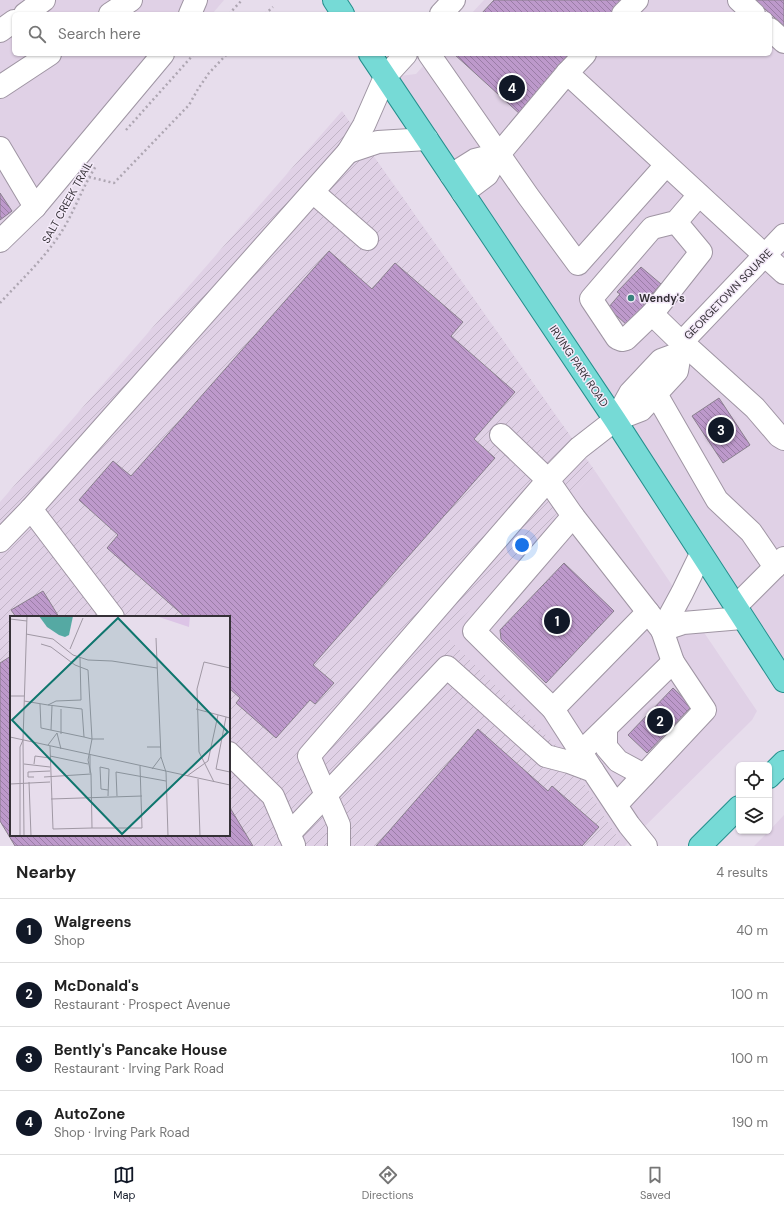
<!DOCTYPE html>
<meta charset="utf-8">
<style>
body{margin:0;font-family:"DM Sans",sans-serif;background:#f6f6f6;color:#222}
.controls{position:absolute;right:12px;bottom:12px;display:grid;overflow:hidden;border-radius:6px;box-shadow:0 1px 3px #0004}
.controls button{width:36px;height:36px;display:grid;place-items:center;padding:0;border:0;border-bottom:1px solid #e0e0e0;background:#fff;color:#222;font:20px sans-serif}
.you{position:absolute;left:522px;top:545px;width:14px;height:14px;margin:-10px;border:3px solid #fff;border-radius:50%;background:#1a73e8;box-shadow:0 0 0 6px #1a73e833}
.badge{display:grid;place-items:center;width:26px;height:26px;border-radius:50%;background:#111827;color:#fff;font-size:13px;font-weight:700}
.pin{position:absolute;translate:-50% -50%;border:2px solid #fff;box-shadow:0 1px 4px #0006}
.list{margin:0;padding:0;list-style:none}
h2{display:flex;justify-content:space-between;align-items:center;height:52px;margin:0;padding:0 16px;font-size:17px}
h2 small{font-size:13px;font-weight:400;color:#767676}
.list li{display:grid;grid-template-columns:26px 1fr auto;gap:12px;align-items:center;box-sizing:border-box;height:64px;padding:0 16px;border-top:1px solid #e0e0e0}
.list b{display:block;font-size:15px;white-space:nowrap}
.list p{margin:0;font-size:13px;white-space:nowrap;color:#767676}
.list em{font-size:13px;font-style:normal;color:#767676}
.icon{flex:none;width:22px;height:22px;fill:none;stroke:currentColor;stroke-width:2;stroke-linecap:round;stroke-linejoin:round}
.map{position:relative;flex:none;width:784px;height:846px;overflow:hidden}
.search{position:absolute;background:#fff;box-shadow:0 1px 3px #0004;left:12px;right:12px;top:12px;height:44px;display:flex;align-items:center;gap:10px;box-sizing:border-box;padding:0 14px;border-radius:6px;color:#767676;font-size:15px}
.sheet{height:308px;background:#fff}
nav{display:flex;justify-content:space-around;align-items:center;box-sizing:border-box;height:56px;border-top:1px solid #e0e0e0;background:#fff;font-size:11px;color:#767676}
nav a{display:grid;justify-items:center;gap:2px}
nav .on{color:#111827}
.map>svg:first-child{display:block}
.built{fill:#e0d1e6}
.industrial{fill:url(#industrial-furrows)}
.building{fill:url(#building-back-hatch);stroke:#897f8d}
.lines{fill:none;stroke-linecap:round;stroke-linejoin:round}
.minor-casing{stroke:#9f95a3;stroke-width:24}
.major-casing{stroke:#248f8d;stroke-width:24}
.path{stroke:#aea6b2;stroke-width:2.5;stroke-dasharray:2 3;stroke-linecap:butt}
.minor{stroke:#fff;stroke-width:22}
.major{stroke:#76dad6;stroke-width:22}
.poi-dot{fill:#3a827d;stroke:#f4eaf9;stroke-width:1.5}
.labels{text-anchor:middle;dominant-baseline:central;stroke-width:3;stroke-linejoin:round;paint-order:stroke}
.street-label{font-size:11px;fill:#353137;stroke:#f4eaf9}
.poi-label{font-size:11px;font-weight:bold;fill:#353137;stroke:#f4eaf9;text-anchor:start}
.inset-road{fill:none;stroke:#a098a4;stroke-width:1}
.view{fill:#0f766e;fill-opacity:0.15;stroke:#0f766e;stroke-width:2}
.inset-edge{fill:none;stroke:#353137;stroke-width:2}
</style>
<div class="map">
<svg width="784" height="846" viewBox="0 0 784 846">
<defs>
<pattern id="industrial-furrows" width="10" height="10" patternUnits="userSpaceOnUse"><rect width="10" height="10" fill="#e0d1e6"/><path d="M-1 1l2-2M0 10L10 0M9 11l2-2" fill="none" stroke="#c1b4c6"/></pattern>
<pattern id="building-back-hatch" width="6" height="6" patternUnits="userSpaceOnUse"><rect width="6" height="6" fill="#bd99cb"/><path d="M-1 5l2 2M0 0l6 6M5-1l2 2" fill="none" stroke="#9a7da6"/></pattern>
</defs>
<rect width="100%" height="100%" fill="#e7ddec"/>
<!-- built -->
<g class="built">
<polygon points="0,0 224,0 212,14 14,14 14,54 176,54 0,252"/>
<polygon points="484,0 784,0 784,672 391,77 416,74 434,54 770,54 770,14 471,14"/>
<polygon points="595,471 757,711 752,720 625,846 623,846 567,756 445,636"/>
<polygon points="784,815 784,846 754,846 769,831"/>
</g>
<!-- industrial -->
<polygon class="industrial" points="342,111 595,471 446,636 567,756 623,846 22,846 229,835 229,617 11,617 11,828 0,810 0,502"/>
<!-- building -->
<g class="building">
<polygon points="494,0 624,0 612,14 481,14"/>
<polygon points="755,0 784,0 784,26"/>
<polygon points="454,54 576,54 521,115"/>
<polygon points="0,193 12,211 0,220"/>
<polygon points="329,251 372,289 395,263 463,322 451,336 515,392 474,439 495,458 313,665 334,683 315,704 310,700 276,738 236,703 240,698 229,688 229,617 185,617 107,548 118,535 79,500 113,461 131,476"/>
<polygon points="641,267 661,284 652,294 650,293 642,302 645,306 627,325 608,308 620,294 617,292"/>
<polygon points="719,398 750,445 723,463 692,416"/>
<polygon points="564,563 614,611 546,683 501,639 500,630"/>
<polygon points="43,591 59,617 16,617 11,610"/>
<polygon points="11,656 11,835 229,835 229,806 253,846 15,846 0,821 0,663"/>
<polygon points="673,688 692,706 647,753 628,735"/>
<polygon points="478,729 548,791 552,786 599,827 582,846 376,846"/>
</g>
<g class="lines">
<!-- minor casing -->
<g class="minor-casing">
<g id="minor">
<polyline points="739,0 754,14"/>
<polyline points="25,14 44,0"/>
<polyline points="110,14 131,0"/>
<polyline points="190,14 196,0"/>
<polyline points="441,14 454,0"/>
<polyline points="623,14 637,0"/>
<polyline points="770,29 784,42"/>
<polyline points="0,31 14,21"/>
<polyline points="429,54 528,196 578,264 666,165"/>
<polyline points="567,73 784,273"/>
<polyline points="0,87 50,54"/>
<polyline points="0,148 35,207"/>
<polyline points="348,152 378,142 427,139"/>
<polyline points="451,175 475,160 499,154"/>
<polyline points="313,192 367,239"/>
<polyline points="463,193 487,175 499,154 567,73 585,54"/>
<polyline points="676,222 701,252 652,314 626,339 622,340 617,338 591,299 652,228 676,222 699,195"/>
<polyline points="0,241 35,207 163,54"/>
<polyline points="652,314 685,346"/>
<polyline points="682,342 755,408 779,436 784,439"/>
<polyline points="656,394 717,500 751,532 775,567"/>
<polyline points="615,420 630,393 661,360 680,353 685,346 682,342 784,235"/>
<polyline points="31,509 113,617"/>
<polyline points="573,516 662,630 673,662 705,710 616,805"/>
<polyline points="0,541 31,509 348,152 364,125 385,77 406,54"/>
<polyline points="735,607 784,558"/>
<polyline points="662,630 682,593 701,554"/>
<polyline points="662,630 683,623 742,618"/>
<polyline points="553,709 648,612"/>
<polyline points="606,728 606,747 618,761 644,775"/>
<polyline points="581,752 673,662"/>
<polyline points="229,753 273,796 294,845"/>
<polyline points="593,771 553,709 474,631 573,516 548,480 579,448 615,420 641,410 677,371 680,353"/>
<polyline points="289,834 447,667 546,756 569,762 593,771 629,825 646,846"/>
<polyline points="339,846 339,825 309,756 548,480 501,435"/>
</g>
</g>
<!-- major casing -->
<g class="major-casing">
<g id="major">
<polyline points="334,0 343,14"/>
<polyline points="370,54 615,420 784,681"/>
<polyline points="769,777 784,762"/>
<polyline points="700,846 739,807"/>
</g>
</g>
<!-- path -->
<g class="path">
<polyline points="229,14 242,0"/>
<polyline points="265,14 273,7"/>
<polyline points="126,130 194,54"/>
<polyline points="89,177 114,183 189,105 198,89 209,73 227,54"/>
<path d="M0,303C21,280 45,258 62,231C75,210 83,186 96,166"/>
</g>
<!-- minor -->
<use href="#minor" class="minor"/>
<!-- major -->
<use href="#major" class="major"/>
</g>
<!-- markers -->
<circle class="poi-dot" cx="631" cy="298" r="4"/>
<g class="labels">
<!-- street labels -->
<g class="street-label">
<text transform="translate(67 202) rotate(-61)">SALT CREEK TRAIL</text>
<text transform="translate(728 294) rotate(-46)">GEORGETOWN SQUARE</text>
<text transform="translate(579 366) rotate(56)">IRVING PARK ROAD</text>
</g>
<!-- poi labels -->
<g class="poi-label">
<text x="639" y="298">Wendy's</text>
</g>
</g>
<!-- overview -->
<g transform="translate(10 616)">
<rect width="220" height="220" fill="#e7ddec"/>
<path d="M180,0L179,11L149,1V0Z" fill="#dcc4e6"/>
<path d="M29,0H63L59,19L55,21L49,19L37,11Z" fill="#55a9a3"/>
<path class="inset-road" d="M0,3L17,5M16,18L43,23L63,39L78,44L102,45L147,52M146,22L151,141L156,156L158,220M31,28L41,31L65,49L78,54L82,123H94M60,33L73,2M0,80H14M14,85L38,89L46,85L71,84L70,41M30,88L31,112L74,121M38,89L72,93L74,121L82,123L78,144L81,158L82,212H132L130,150M186,93L220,102M216,101L206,153L220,156M41,114L42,90M47,117L51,133M51,118V93M0,121L220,169M13,124L14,220M13,124L17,0M38,129L47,117M40,130L43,213L82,212M137,131H151M40,140L78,148M14,148L40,151M24,148L25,140L40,142M142,153L151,141M80,157V139M177,160L198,145L208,99M24,161H18V156L40,155M34,161L81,158M188,163L190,220M19,166L21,220M204,166L189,136L187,73L194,46L220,52M0,168L40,166M98,174L91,173L90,151L99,153L98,180M107,180L106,156L156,165M41,183L132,180M10,220V131L13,124"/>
<path class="view" d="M108,2L218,116L112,218L2,104Z"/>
<rect width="220" height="220" class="inset-edge"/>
</g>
</svg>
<div class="controls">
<button><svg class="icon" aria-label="locate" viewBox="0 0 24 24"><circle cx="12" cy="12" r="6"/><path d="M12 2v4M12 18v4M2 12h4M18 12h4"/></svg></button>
<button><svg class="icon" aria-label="layers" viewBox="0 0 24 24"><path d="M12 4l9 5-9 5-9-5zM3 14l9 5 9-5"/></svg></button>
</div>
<div class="you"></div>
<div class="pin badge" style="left:557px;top:621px">1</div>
<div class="pin badge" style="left:660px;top:721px">2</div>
<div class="pin badge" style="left:721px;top:430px">3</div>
<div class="pin badge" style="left:512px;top:88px">4</div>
<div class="search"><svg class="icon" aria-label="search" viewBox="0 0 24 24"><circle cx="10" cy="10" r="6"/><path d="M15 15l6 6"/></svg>Search here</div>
</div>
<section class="sheet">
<h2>Nearby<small>4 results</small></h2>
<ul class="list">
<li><span class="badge">1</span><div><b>Walgreens</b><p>Shop</p></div><em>40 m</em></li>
<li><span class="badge">2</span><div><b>McDonald's</b><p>Restaurant · Prospect Avenue</p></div><em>100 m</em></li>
<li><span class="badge">3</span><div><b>Bently's Pancake House</b><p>Restaurant · Irving Park Road</p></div><em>100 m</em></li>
<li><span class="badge">4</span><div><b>AutoZone</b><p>Shop · Irving Park Road</p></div><em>190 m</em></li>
</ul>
</section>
<nav>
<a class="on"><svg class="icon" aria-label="map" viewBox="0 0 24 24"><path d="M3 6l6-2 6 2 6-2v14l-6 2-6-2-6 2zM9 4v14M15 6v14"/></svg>Map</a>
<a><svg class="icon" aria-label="directions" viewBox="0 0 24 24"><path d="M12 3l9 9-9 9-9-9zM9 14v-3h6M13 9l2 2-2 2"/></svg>Directions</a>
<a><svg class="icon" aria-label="saved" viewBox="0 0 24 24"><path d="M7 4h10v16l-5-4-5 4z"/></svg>Saved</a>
</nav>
